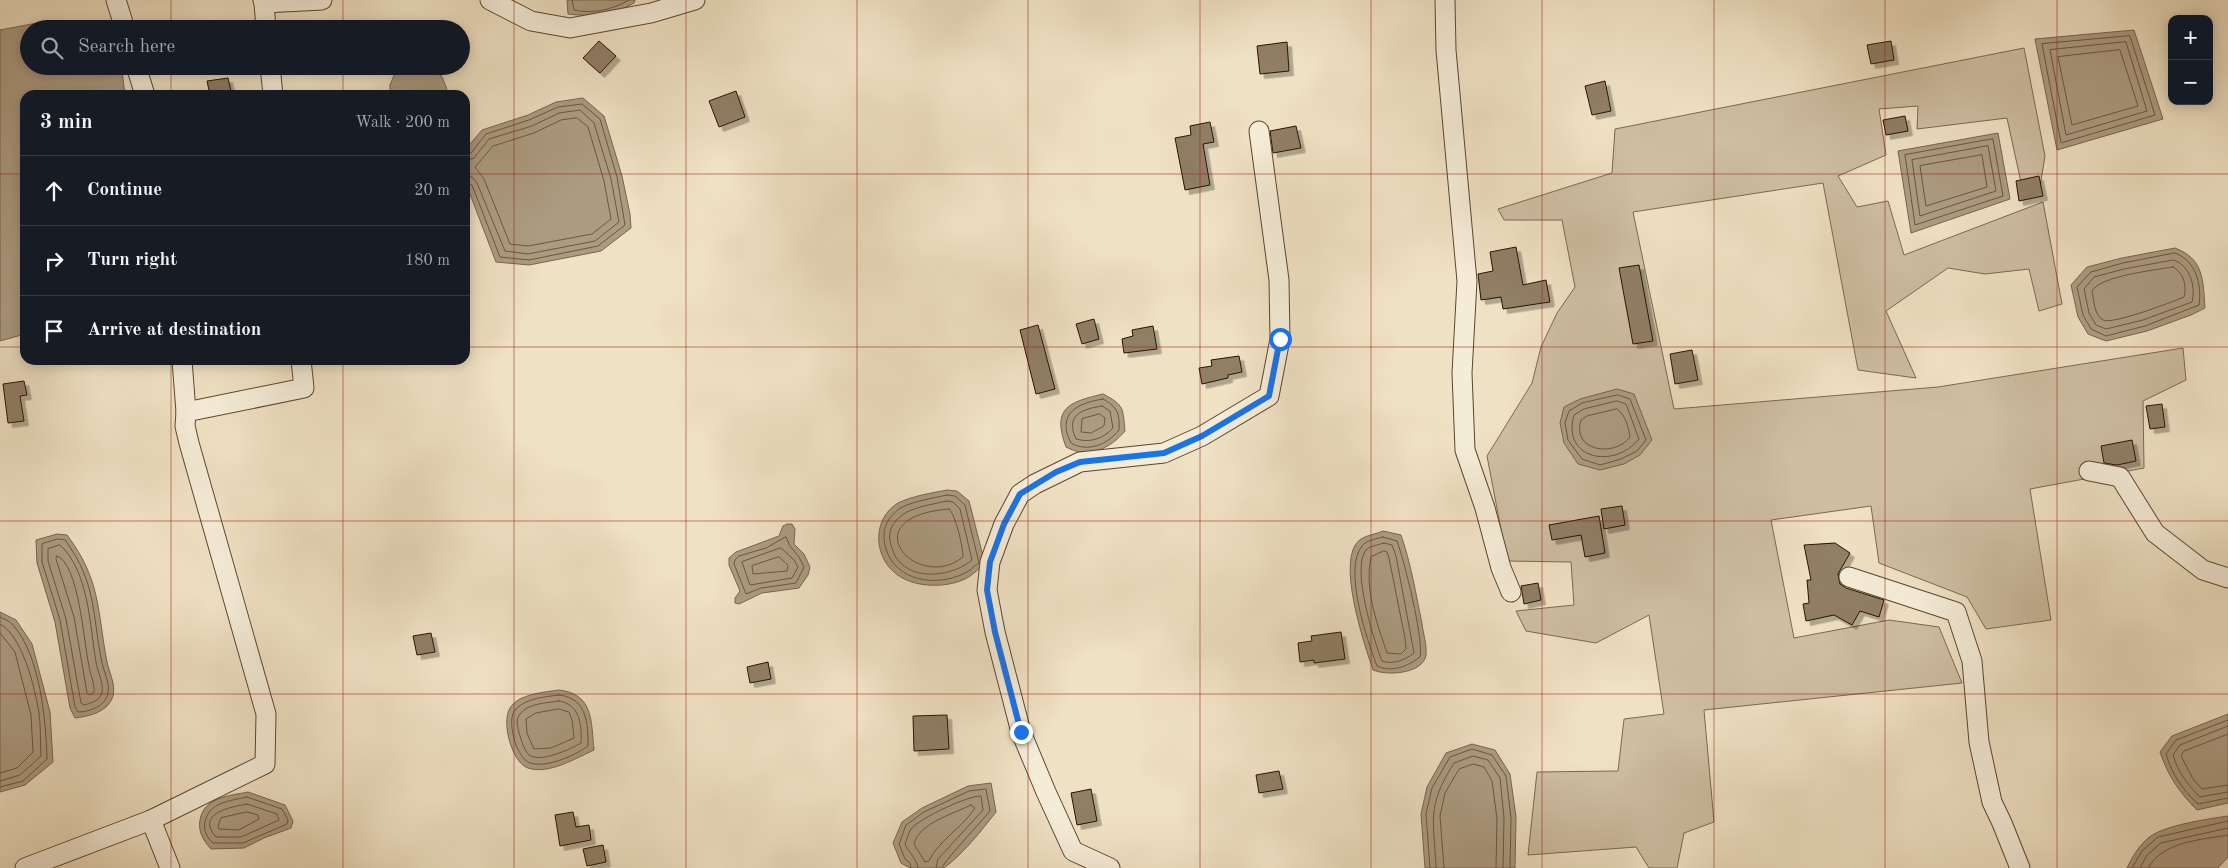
<!DOCTYPE html>
<meta charset="utf-8">
<style>
body{margin:0;font-family:"Old Standard TT",serif;background:#20242c;color:#f1f3f6}
.controls{position:absolute;right:15px;top:15px;display:grid;overflow:hidden;border-radius:10px;box-shadow:0 2px 12px #0003}
.controls button{width:45px;height:45px;display:grid;place-items:center;padding:0;border:0;border-bottom:1px solid #363941;background:#171b24;color:#f1f3f6;font:25px sans-serif}
.stop{position:absolute;width:15px;height:15px;margin:-11px;border:4px solid #1a73e8;border-radius:50%;background:#fff}
.stop.end{background:#1a73e8;border-color:#fff;box-shadow:0 1px 5px #0008}
.list{margin:0;padding:0;list-style:none}
h2{display:flex;justify-content:space-between;align-items:center;height:65px;margin:0;padding:0 20px;font-size:21px}
h2 small{font-size:16px;font-weight:400;color:#9ea1a6}
.list li{display:grid;grid-template-columns:32px 1fr auto;gap:15px;align-items:center;box-sizing:border-box;height:70px;padding:0 20px;border-top:1px solid #363941}
.list b{display:block;font-size:19px;white-space:nowrap}
.list em{font-size:16px;font-style:normal;color:#9ea1a6}
.icon{flex:none;width:28px;height:28px;fill:none;stroke:currentColor;stroke-width:2;stroke-linecap:round;stroke-linejoin:round}
.map{position:relative;flex:none;width:2228px;height:868px;overflow:hidden}
.search{position:absolute;background:#171b24;box-shadow:0 2px 12px #0003;left:20px;top:20px;width:450px;height:55px;display:flex;align-items:center;gap:12px;box-sizing:border-box;padding:0 18px;border-radius:28px;color:#9ea1a6;font-size:19px}
.panel{position:absolute;background:#171b24;box-shadow:0 2px 12px #0003;left:20px;top:90px;width:450px;height:275px;border-radius:15px}
.map>svg:first-child{display:block}
.green{fill:#cebea2;stroke:#7c6851}
.water{fill:#ac9b81;stroke:#78644d}
.lines{fill:none;stroke-linecap:round;stroke-linejoin:round}
.shore{stroke:#6b5640;stroke-width:1}
.building{fill:#907e65;stroke:#2a1200;filter:url(#shadow)}
.minor-casing{stroke:#5b4631;stroke-width:21}
.minor{stroke:#f5ecd8;stroke-width:19}
.route{stroke:#1a73e8;stroke-width:6}
.grid{fill:none;stroke:#8f2418;stroke-width:1;stroke-opacity:0.55}
</style>
<div class="map">
<svg width="2228" height="868" viewBox="0 0 2228 868">
<defs>
<filter id="shadow"><feDropShadow dx="4.5" dy="4.5" stdDeviation="0" flood-color="#0004"/></filter>
</defs>
<rect width="100%" height="100%" fill="#efe1c3"/>
<filter id="stains"><feTurbulence type="fractalNoise" baseFrequency=".004" numOctaves="4"/><feColorMatrix values="0 0 0 0 .2 0 0 0 0 .09 0 0 0 0 .02 0 0 0 .5 -.17"/></filter>
<radialGradient id="worn" r=".72"><stop offset=".6" stop-color="#630" stop-opacity="0"/><stop offset="1" stop-color="#630" stop-opacity=".3"/></radialGradient>
<!-- green -->
<polygon class="green" points="2024,48 2045,156 2040,187 2022,187 2007,118 1917,129 1918,106 1879,109 1886,155 1838,176 1857,207 1888,201 1904,255 2043,202 2062,304 2039,311 2029,269 1985,274 1948,268 1886,311 1916,378 1858,370 1823,183 1633,212 1674,409 1938,387 2183,348 2186,380 2143,401 2144,468 2030,489 2051,620 1986,629 1967,597 1879,563 1871,506 1771,520 1794,638 1889,620 1939,627 1962,683 1704,710 1714,822 1684,833 1677,868 1649,868 1636,847 1528,855 1537,772 1618,771 1624,719 1664,714 1649,615 1596,643 1526,631 1516,611 1574,605 1571,562 1507,561 1487,456 1532,383 1541,347 1557,313 1575,287 1562,220 1504,220 1498,209 1612,173 1615,129"/>
<!-- water -->
<g class="water">
<path d="M567,0H635L634,3C613,15 592,17 568,14Z"/>
<polygon points="48,21 69,29 29,29 29,66 117,66 122,71 125,95 25,95 25,334 0,341 0,30"/>
<polygon points="2134,30 2163,119 2057,150 2035,39"/>
<path d="M406,66C422,66 435,63 443,79C445,85 448,89 447,95H390V85L396,71Z"/>
<polygon points="583,98 604,116 622,176 630,214 631,228 601,251 529,265 496,262 465,181 465,155 470,144 482,130 528,115 556,102"/>
<polygon points="1998,133 2010,199 1911,233 1898,151"/>
<path d="M2175,248C2204,259 2203,280 2205,308L2191,315L2147,331L2106,341L2088,334L2078,317L2071,285L2087,267L2122,258Z"/>
<polygon points="1617,389 1634,394 1652,440 1640,455 1624,464 1600,470 1578,464 1564,443 1560,423 1564,407 1580,399"/>
<path d="M1103,394C1124,405 1123,408 1125,431C1110,449 1088,459 1066,447C1051,407 1070,402 1103,394Z"/>
<path d="M947,490L957,491L969,501L985,564C979,568 973,575 967,578C946,589 911,588 894,572C873,554 873,518 898,503C912,496 932,493 947,490Z"/>
<polygon points="787,524 792,524 795,529 794,544 804,554 810,567 808,575 799,588 762,593 739,604 735,603 735,598 740,591 729,565 729,558 736,552 779,536 783,526"/>
<path d="M1383,531L1401,535C1411,564 1416,594 1422,624C1423,633 1427,645 1426,655C1423,674 1387,676 1373,670C1365,646 1334,556 1361,539C1367,535 1377,534 1383,531Z"/>
<path d="M57,534L67,535C101,580 97,610 107,662C109,672 116,685 113,696C108,712 90,716 75,718L70,708L55,622L37,563L36,540Z"/>
<polygon points="0,612 16,620 32,644 50,712 53,762 25,785 0,792"/>
<path d="M559,690C594,694 591,722 594,750C576,758 549,775 528,768C512,763 501,722 510,708C518,694 545,692 559,690Z"/>
<path d="M2228,714V803L2197,810C2179,792 2168,776 2160,752L2172,736Z"/>
<polygon points="1472,744 1495,750 1510,774 1516,817 1515,868 1425,868 1421,814 1427,787 1446,753"/>
<path d="M991,783L996,812C981,831 963,854 944,868H910L901,863L893,843L902,822L922,808L968,786Z"/>
<path d="M248,792L285,805L293,821L291,828L264,838L244,848L211,849C203,840 198,832 200,820C204,797 229,796 248,792Z"/>
<path d="M2228,816V857L2218,868H2127C2133,855 2143,839 2156,833C2174,824 2208,819 2228,816Z"/>
</g>
<g class="lines">
<!-- shore -->
<g class="shore">
<path d="M572,0L574,10C593,14 612,10 629,0"/>
<polygon points="2130,36 2155,115 2061,143 2042,44"/>
<polygon points="2126,42 2147,111 2066,135 2050,50"/>
<polygon points="2120,50 2138,106 2072,125 2058,57"/>
<polygon points="577,118 588,127 604,181 611,219 592,234 528,246 510,244 484,179 475,167 493,146 534,133 561,120"/>
<polygon points="1993,139 2003,196 1915,225 1905,155"/>
<polygon points="1988,146 1996,191 1920,216 1912,160"/>
<polyline points="465,155 471,153 486,134 529,120 558,107 582,104 600,119 617,177 625,225 598,246 529,260 500,257 472,185 465,182"/>
<polygon points="1982,155 1987,187 1926,206 1920,166"/>
<polyline points="465,161 474,158 489,139 532,126 559,113 580,110 594,123 611,179 619,222 595,241 528,254 505,251 477,183 472,177 465,176"/>
<path d="M2175,253C2196,261 2202,284 2199,305L2145,326L2106,336L2091,329L2083,315L2077,287L2091,272L2123,263Z"/>
<path d="M2174,260C2190,266 2196,286 2192,302L2143,320L2106,329L2096,325L2089,313L2084,289L2094,277L2124,269Z"/>
<path d="M2173,267C2184,272 2187,287 2184,297C2172,302 2112,325 2103,320C2094,315 2094,300 2092,291C2100,276 2155,270 2173,267Z"/>
<polygon points="1618,395 1630,399 1646,440 1637,451 1621,459 1600,465 1582,459 1568,440 1565,423 1569,411 1582,403"/>
<path d="M1103,399C1117,407 1120,413 1119,430C1108,444 1088,453 1071,443C1056,414 1077,403 1103,399Z"/>
<path d="M1617,401L1626,404L1639,439C1614,470 1561,459 1574,415L1584,409Z"/>
<path d="M1102,406L1110,411L1113,428C1103,439 1090,443 1076,439C1065,415 1082,409 1102,406Z"/>
<path d="M1617,409C1625,414 1629,428 1630,437C1614,458 1571,451 1581,420L1587,416Z"/>
<polygon points="1100,414 1105,418 1104,426 1091,433 1081,432 1082,419"/>
<path d="M947,495L955,496L965,505L979,563C974,566 969,572 963,574C935,587 896,581 886,549C881,532 885,520 899,509C909,502 934,498 947,495Z"/>
<path d="M947,501L953,502L960,509L972,560C953,576 914,582 897,559C894,555 893,550 891,545C887,532 892,523 902,515C913,507 934,504 947,501Z"/>
<path d="M949,509C956,515 963,548 963,557C917,594 849,517 949,509Z"/>
<polygon points="786,537 790,546 799,557 804,567 796,583 761,588 746,594 734,564 735,560 739,556 766,548"/>
<path d="M1383,537L1397,541C1404,560 1424,639 1420,657C1408,666 1392,673 1377,666C1367,640 1343,569 1362,546C1366,540 1377,539 1383,537Z"/>
<path d="M58,539L65,540C97,583 92,615 102,663C104,672 110,684 108,693C106,706 89,712 78,712L75,707L60,620L42,562V544Z"/>
<path d="M1384,543L1392,545L1396,556L1414,653C1405,660 1393,665 1382,661C1374,641 1351,568 1366,550C1370,546 1378,545 1384,543Z"/>
<path d="M60,545C89,571 90,627 96,662C97,671 104,683 102,692C100,701 91,703 84,705L81,703L66,619L48,561V549Z"/>
<polygon points="781,548 794,560 798,567 792,578 750,585 742,562"/>
<path d="M1384,551L1387,552L1389,558L1405,638L1406,649L1401,654L1387,653C1377,624 1364,588 1371,557Z"/>
<path d="M57,556C79,563 84,645 89,666C90,674 95,684 94,692L90,695L87,693L74,617L56,559Z"/>
<polygon points="779,557 788,565 787,571 753,574 752,566"/>
<path d="M0,617C4,619 10,621 13,625C40,655 46,720 47,759L23,781L0,787"/>
<path d="M0,624C23,636 35,689 39,713C41,727 40,742 41,756L20,775L0,781"/>
<polyline points="0,633 15,652 31,715 33,752 17,768 0,773"/>
<path d="M559,695C587,698 588,723 588,746C574,756 547,768 530,763C517,759 505,719 516,709C527,698 544,697 559,695Z"/>
<path d="M559,701C580,704 582,725 581,743C571,749 542,762 531,756C525,754 521,739 519,733C518,727 515,719 520,714C528,703 547,703 559,701Z"/>
<polygon points="559,709 569,712 572,720 574,738 551,748 534,749 527,733 526,719 536,713"/>
<path d="M2228,720L2176,740L2166,754C2172,774 2182,789 2198,804L2228,798"/>
<path d="M2228,726L2180,745L2173,755C2178,772 2187,784 2200,797L2228,792"/>
<polyline points="2228,734 2184,751 2181,756 2193,779 2202,789 2228,785"/>
<path d="M247,797L282,809L288,820L287,824L243,843H213C207,837 203,831 205,822C209,802 230,801 247,797Z"/>
<path d="M247,804L277,814L279,820L241,837H216C195,813 231,807 247,804Z"/>
<path d="M971,805L975,808C963,827 937,842 929,861L925,862L914,844C919,823 953,814 971,805Z"/>
<polygon points="247,812 258,815 259,819 239,830 219,829 218,826 221,818"/>
<path d="M911,868L910,863L905,859L899,844L906,825L924,812L969,791L986,789L990,811C982,821 943,862 942,868"/>
<path d="M918,868C917,859 909,853 905,844C907,840 908,833 911,829C920,818 967,796 981,796L983,810L938,859L936,868"/>
<polyline points="1430,868 1426,814 1432,788 1450,757 1472,749 1492,755 1506,776 1511,818 1510,868"/>
<path d="M1436,868C1434,818 1426,808 1454,763L1473,756L1488,760L1500,778L1504,818L1503,868"/>
<polyline points="1444,868 1440,816 1445,793 1459,769 1473,764 1484,767 1492,781 1497,819 1496,868"/>
<polyline points="2132,868 2142,851 2158,837 2228,821"/>
<polyline points="2140,868 2147,855 2161,843 2228,828"/>
<path d="M2148,868C2163,841 2201,840 2228,835"/>
</g>
</g>
<!-- building -->
<g class="building">
<polygon points="599,41 616,56 600,73 583,58"/>
<polygon points="1891,41 1894,60 1871,64 1867,45"/>
<polygon points="1287,42 1289,71 1260,74 1257,46"/>
<polygon points="228,78 232,95 210,95 207,81"/>
<polygon points="1605,81 1611,111 1592,115 1585,86"/>
<polygon points="736,91 745,117 719,127 709,101"/>
<polygon points="1905,116 1908,131 1886,135 1883,120"/>
<polygon points="1210,122 1214,142 1203,144 1210,185 1185,190 1175,138 1191,135 1190,126"/>
<polygon points="1296,126 1301,148 1273,153 1270,131"/>
<polygon points="2039,176 2043,196 2019,201 2016,181"/>
<polygon points="1516,247 1523,285 1546,280 1550,302 1503,309 1501,297 1481,300 1478,274 1493,271 1490,252"/>
<polygon points="1639,265 1653,341 1633,344 1619,268"/>
<polygon points="1094,319 1099,339 1082,344 1076,324"/>
<polygon points="1038,325 1055,389 1036,394 1020,330"/>
<polygon points="1153,326 1157,349 1124,353 1122,339 1133,336 1132,330"/>
<polygon points="1692,350 1698,380 1675,384 1670,354"/>
<polygon points="1239,356 1242,372 1228,375 1228,378 1202,384 1199,368 1212,366 1211,360"/>
<polygon points="24,381 27,395 20,396 24,421 8,423 3,384"/>
<polygon points="2162,404 2165,427 2150,429 2146,406"/>
<polygon points="2132,440 2136,461 2117,465 2104,463 2101,446"/>
<polygon points="1622,506 1625,525 1604,529 1601,509"/>
<polygon points="1599,516 1605,553 1585,557 1581,535 1552,540 1549,525"/>
<polygon points="1835,543 1850,553 1838,574 1840,584 1846,588 1884,600 1879,617 1860,611 1852,625 1834,615 1806,621 1803,604 1809,603 1807,580 1811,580 1804,545"/>
<polygon points="1538,583 1541,600 1524,604 1521,586"/>
<polygon points="1341,632 1345,659 1314,663 1314,660 1300,662 1298,643 1312,641 1311,636"/>
<polygon points="431,633 435,652 417,655 413,636"/>
<polygon points="768,662 771,679 750,683 747,667"/>
<polygon points="947,715 949,749 914,751 913,716"/>
<polygon points="1279,771 1283,789 1259,793 1256,775"/>
<polygon points="1091,789 1097,821 1077,825 1071,793"/>
<polygon points="573,812 576,827 589,825 591,840 560,846 555,815"/>
<polygon points="603,845 606,862 587,866 583,849"/>
</g>
<g class="lines">
<!-- minor casing -->
<g class="minor-casing">
<g id="minor">
<polyline points="116,0 125,29"/>
<polyline points="263,0 264,3 322,0"/>
<polyline points="490,0 531,21 570,28 651,13 695,0"/>
<polyline points="1445,0 1446,50 1467,281 1462,373 1465,450 1485,508 1501,568 1511,592"/>
<polyline points="264,3 266,29"/>
<polyline points="136,66 145,95"/>
<polyline points="270,66 273,95"/>
<polyline points="182,360 186,412"/>
<polyline points="2089,471 2120,477 2155,533 2203,570 2228,578"/>
<polyline points="1849,577 1956,612 1972,661 1979,742 1992,802 2002,823 2020,868"/>
<polyline points="151,820 170,868"/>
<polyline points="25,868 151,820 265,764 266,714 189,443 185,426 186,412 304,388 301,360"/>
<polyline points="1110,868 1073,851 1046,792 1021,732 995,632 987,590 990,562 1004,524 1020,494 1035,484 1080,462 1164,453 1202,436 1269,396 1280,339 1279,280 1259,131"/>
</g>
</g>
<!-- minor -->
<use href="#minor" class="minor"/>
</g>
<g class="lines">
<!-- route -->
<polyline class="route" points="1021,732 995,632 987,590 990,562 1004,524 1020,494 1056,472 1080,462 1164,453 1202,436 1269,396 1280,339"/>
</g>
<!-- grid -->
<path class="grid" d="M171,0V29M343,0V29M514,0V868M686,0V868M857,0V868M1028,0V868M1200,0V868M1371,0V868M1542,0V868M1714,0V868M1885,0V868M2057,0V868M171,66V95M343,66V95M0,174H25M465,174H2228M0,347H25M465,347H2228M171,360V868M343,360V868M0,521H2228M0,694H2228"/>
<rect width="100%" height="100%" filter="url(#stains)"/>
<rect width="100%" height="100%" fill="url(#worn)"/>
</svg>
<div class="controls">
<button>+</button>
<button>−</button>
</div>
<div class="stop" style="left:1280px;top:339px"></div>
<div class="stop end" style="left:1021px;top:732px"></div>
<div class="search"><svg class="icon" aria-label="search" viewBox="0 0 24 24"><circle cx="10" cy="10" r="6"/><path d="M15 15l6 6"/></svg>Search here</div>
<section class="panel">
<h2>3 min<small>Walk · 200 m</small></h2>
<ul class="list">
<li><svg class="icon" aria-label="ahead" viewBox="0 0 24 24"><path d="M12 20V5M6 11l6-6 6 6"/></svg><div><b>Continue</b></div><em>20 m</em></li>
<li><svg class="icon" aria-label="right" viewBox="0 0 24 24"><path d="M7 20v-9h11M14 6l5 5-5 5"/></svg><div><b>Turn right</b></div><em>180 m</em></li>
<li><svg class="icon" aria-label="arrive" viewBox="0 0 24 24"><path d="M6 21V4h12l-3 4 3 4H6"/></svg><div><b>Arrive at destination</b></div></li>
</ul>
</section>
</div>
